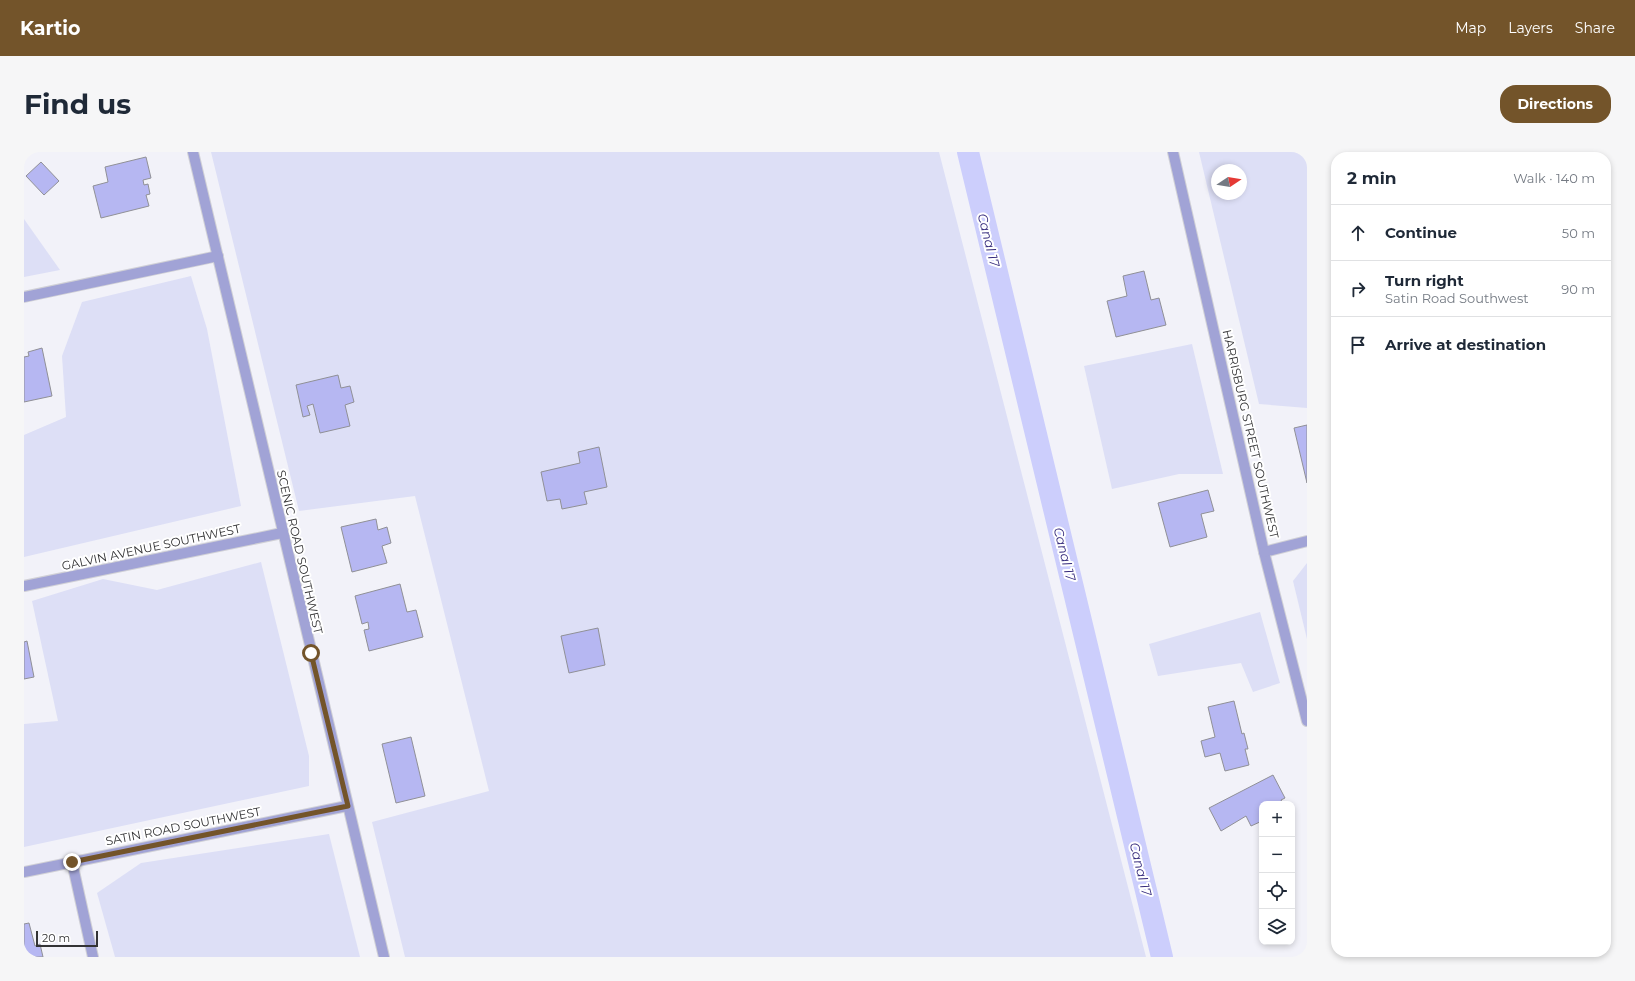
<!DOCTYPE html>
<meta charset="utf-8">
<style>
body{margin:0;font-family:Montserrat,sans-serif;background:#f6f6f7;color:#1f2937}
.controls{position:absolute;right:12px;bottom:12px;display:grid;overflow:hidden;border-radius:8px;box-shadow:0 2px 6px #0003}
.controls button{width:36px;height:36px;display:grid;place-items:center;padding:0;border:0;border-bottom:1px solid #e0e1e3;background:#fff;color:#1f2937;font:20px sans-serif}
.compass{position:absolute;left:1187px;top:12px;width:36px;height:36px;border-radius:50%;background:#fff;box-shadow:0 2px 6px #0003;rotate:78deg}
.scale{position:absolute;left:12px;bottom:10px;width:62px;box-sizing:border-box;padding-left:4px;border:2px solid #333335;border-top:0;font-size:11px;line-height:14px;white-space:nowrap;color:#333335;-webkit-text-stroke:3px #fff;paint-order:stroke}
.stop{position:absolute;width:12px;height:12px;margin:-9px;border:3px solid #73542a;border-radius:50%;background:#fff}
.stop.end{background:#73542a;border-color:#fff;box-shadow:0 1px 4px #0008}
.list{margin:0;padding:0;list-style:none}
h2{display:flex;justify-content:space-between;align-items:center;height:52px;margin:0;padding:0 16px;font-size:17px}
h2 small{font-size:13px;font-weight:400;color:#747a83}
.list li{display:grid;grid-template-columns:26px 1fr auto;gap:12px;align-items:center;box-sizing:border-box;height:56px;padding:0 16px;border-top:1px solid #e0e1e3}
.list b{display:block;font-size:15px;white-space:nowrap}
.list p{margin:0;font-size:13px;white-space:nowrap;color:#747a83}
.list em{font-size:13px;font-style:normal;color:#747a83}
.icon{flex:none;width:22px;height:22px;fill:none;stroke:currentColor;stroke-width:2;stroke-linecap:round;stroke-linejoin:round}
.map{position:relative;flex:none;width:1283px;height:805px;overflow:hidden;border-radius:16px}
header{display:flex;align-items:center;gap:24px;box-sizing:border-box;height:56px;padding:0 20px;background:#73542a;color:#fff}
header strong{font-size:19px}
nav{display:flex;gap:22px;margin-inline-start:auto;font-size:14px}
.intro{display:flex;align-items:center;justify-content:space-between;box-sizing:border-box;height:96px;padding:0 24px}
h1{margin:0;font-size:28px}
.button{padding:10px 18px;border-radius:16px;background:#73542a;color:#fff;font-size:14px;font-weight:700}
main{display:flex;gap:24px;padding:0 24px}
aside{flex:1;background:#fff;border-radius:16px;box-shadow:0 2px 6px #0003}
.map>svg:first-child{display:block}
.green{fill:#dddff6;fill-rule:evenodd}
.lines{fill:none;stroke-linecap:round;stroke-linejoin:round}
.canal{stroke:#cccefc;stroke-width:22}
.building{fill:#b6b7f2;stroke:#909096}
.minor-casing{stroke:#d0d0d6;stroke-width:12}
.minor{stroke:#a1a3d6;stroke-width:10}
.route{stroke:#73542a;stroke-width:5}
.labels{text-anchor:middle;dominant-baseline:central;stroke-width:4;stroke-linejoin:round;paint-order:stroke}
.street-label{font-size:12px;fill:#333335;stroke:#fff}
.water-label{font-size:13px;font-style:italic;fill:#34297b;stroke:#fff}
</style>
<header>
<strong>Kartio</strong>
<nav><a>Map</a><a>Layers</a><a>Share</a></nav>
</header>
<div class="intro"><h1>Find us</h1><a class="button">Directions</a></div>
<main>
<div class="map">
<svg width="1283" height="805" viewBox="0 0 1283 805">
<rect width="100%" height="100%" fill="#f2f2f9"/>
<!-- green -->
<g class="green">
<polygon points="187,0 915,0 1122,805 381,805 348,670 465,639 391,344 275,359"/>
<path d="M1175,0H1283V256L1235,252ZM1193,18H1217V42H1193Z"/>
<polygon points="0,67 36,118 0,125"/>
<polygon points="167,124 183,177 217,354 0,405 0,283 42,265 38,204 58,150"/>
<polygon points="1168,192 1199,322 1155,322 1088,337 1060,214"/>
<polygon points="237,410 285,604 285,634 0,695 0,572 34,569 8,449 79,427 133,438"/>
<polygon points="1283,411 1283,487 1269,429"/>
<polygon points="1236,460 1256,531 1229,540 1217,511 1134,524 1125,492"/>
<polygon points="305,682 336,805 91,805 73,741 117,711"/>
</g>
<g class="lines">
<!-- canal -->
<polyline class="canal" points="944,0 1138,805"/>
</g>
<!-- building -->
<g class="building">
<polygon points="122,5 127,26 119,28 120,33 124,32 126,42 122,43 125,54 77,66 69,34 84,30 81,15"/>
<polygon points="17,10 35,29 20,43 2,24"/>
<polygon points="1120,119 1127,148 1135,146 1142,173 1092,185 1083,149 1103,144 1099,124"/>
<polygon points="18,196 28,244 0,250 0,205 5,204 4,200"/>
<polygon points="314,223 317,236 326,234 330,250 321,253 326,274 296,281 289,252 283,254 286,263 279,265 272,233"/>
<polygon points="1283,273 1283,331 1270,276"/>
<polygon points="575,295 583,335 560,340 563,352 538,357 536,347 523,349 517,320 556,311 554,300"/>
<polygon points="1184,338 1190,359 1177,362 1183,385 1146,395 1134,351"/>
<polygon points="352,367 354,378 363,375 367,391 358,394 363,411 328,420 317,375"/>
<polygon points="376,432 383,460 392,458 399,485 345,499 340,478 345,477 344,470 338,472 331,444"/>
<polygon points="574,476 581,513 545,521 537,484"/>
<polygon points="3,489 10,525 0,527 0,490"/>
<polygon points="1210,549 1218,582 1220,581 1224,597 1221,597 1225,613 1201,619 1196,601 1181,605 1177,589 1191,585 1184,555"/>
<polygon points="387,585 401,644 372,651 358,592"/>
<polygon points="1249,623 1261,646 1257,648 1259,652 1238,652 1238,669 1227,674 1222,664 1197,679 1185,656"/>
<polygon points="5,771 11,794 16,792 19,805 0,805 0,772"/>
</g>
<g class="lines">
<!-- minor casing -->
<g class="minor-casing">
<g id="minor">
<polyline points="169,0 360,805"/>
<polyline points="1149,0 1240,400 1283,569"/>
<polyline points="0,145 194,104"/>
<polyline points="1240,400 1283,389"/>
<polyline points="0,434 258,381"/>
<polyline points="48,710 69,805"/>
<polyline points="0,720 323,654"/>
</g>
</g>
<!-- minor -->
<use href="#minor" class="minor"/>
</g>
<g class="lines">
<!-- route -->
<polyline class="route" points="48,710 324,654 287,501"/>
</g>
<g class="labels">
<!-- street labels -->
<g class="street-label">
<text transform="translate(1227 282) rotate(77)">HARRISBURG STREET SOUTHWEST</text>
<text transform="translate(127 395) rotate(-12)">GALVIN AVENUE SOUTHWEST</text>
<text transform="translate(276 400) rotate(77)">SCENIC ROAD SOUTHWEST</text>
<text transform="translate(159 674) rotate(-11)">SATIN ROAD SOUTHWEST</text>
</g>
<!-- water labels -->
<g class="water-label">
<text transform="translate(965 88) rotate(76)">Canal 17</text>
<text transform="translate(1041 402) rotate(76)">Canal 17</text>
<text transform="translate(1117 717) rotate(76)">Canal 17</text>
</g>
</g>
</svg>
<div class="controls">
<button>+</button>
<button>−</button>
<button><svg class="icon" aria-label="locate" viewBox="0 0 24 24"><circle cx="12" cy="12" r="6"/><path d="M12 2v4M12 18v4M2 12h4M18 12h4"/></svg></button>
<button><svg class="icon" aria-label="layers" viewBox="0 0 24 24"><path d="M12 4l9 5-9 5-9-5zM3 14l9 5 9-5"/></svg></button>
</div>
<svg class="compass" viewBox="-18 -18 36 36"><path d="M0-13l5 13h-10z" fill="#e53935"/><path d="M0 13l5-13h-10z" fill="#747a83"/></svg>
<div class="scale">20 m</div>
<div class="stop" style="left:287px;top:501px"></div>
<div class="stop end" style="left:48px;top:710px"></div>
</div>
<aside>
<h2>2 min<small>Walk · 140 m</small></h2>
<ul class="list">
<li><svg class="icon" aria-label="ahead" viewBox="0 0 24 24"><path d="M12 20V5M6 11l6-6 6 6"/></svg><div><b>Continue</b></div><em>50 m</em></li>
<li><svg class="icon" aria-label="right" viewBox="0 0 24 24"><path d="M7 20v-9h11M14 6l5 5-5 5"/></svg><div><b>Turn right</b><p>Satin Road Southwest</p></div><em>90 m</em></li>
<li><svg class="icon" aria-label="arrive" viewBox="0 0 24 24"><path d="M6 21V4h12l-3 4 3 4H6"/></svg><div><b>Arrive at destination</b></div></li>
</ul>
</aside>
</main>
